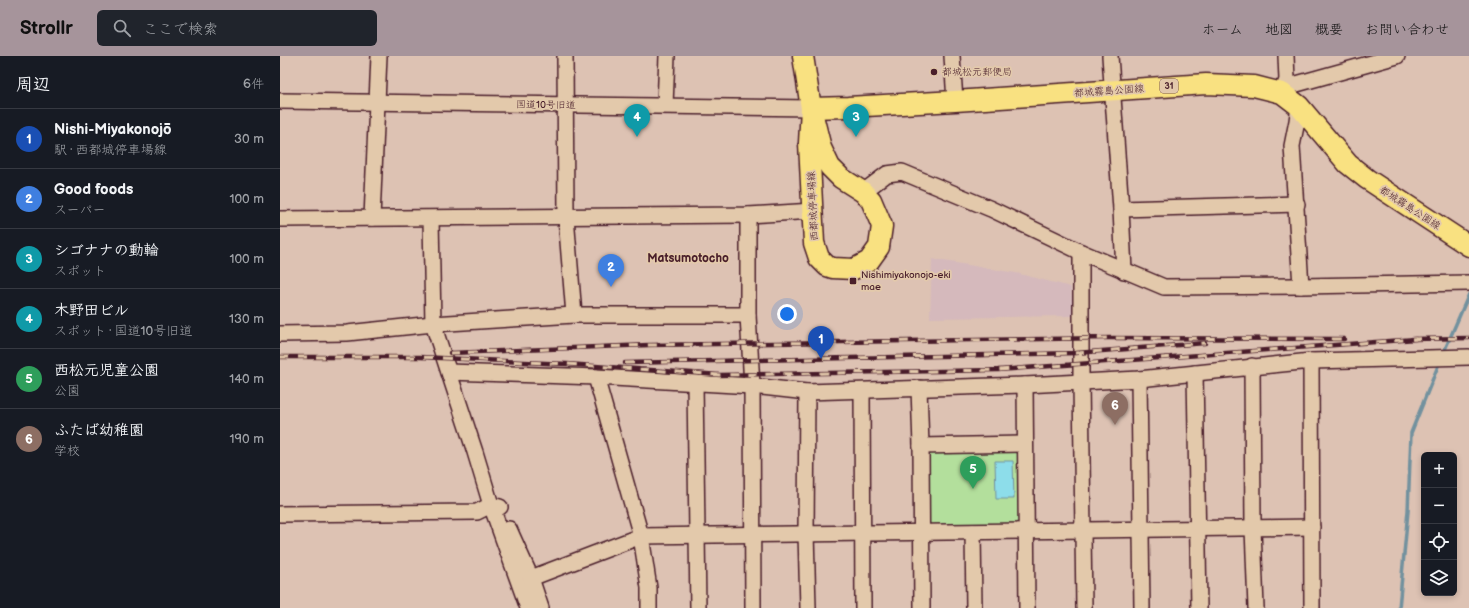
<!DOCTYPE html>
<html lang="ja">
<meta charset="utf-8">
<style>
body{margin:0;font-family:"Balsamiq Sans","Klee One",sans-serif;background:#20242c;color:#f1f3f6}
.controls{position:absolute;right:12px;bottom:12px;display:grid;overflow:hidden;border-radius:6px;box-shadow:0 2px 6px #0003}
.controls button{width:36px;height:36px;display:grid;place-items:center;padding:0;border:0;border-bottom:1px solid #363941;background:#171b24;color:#f1f3f6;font:20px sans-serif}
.you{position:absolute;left:507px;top:258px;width:14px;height:14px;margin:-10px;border:3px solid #fff;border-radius:50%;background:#1a73e8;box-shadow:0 0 0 6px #1a73e833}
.badge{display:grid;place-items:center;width:26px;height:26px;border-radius:50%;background:#a6949b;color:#fff;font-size:13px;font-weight:700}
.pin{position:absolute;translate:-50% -33px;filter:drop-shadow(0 1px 2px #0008)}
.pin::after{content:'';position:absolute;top:21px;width:14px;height:12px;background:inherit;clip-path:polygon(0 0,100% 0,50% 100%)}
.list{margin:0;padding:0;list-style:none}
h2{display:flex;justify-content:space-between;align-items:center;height:52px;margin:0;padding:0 16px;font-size:17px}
h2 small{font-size:13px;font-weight:400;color:#9ea1a6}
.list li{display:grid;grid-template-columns:26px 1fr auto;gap:12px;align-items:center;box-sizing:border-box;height:60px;padding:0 16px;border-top:1px solid #363941}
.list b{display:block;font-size:15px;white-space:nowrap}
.list p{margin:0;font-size:13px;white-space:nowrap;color:#9ea1a6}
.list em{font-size:13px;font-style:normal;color:#9ea1a6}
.icon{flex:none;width:22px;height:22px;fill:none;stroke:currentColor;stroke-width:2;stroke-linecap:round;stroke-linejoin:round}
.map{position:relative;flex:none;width:1189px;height:552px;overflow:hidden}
header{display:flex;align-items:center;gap:24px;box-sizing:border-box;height:56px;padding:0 20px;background:#a6949b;color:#111}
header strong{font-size:19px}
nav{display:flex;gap:22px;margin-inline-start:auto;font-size:14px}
.search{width:280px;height:36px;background:#20242c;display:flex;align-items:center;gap:10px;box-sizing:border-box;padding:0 14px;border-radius:6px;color:#9ea1a6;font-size:15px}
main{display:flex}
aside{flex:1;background:#171b24}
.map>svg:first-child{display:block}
.built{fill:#d5b9bc}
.green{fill:#b3df9c;stroke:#7e7f64}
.water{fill:#8dddea;stroke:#72919e}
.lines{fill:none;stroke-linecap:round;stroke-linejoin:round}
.stream{stroke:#72919e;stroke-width:3.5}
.minor-casing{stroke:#4a1f2b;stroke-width:18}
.major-casing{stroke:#4a1f2b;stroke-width:23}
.minor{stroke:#e3c9ab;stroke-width:15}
.major{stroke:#f9e181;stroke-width:20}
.rail-casing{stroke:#4a1f2b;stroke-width:4.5}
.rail{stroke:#e3c9ab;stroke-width:3;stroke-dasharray:9;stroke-linecap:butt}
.poi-dot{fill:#4a1f2b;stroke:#e3c9ab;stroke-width:1.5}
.labels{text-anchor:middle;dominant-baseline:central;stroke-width:3.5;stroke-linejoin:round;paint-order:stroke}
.shield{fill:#e3c9ab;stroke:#785251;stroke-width:1}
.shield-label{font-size:9px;font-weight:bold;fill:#4a1f2b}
.poi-label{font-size:10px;fill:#4a1f2b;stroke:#e3c9ab;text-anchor:start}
.street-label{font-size:10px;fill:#4a1f2b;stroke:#e3c9ab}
.quarter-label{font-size:12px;font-weight:bold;fill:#4a1f2b;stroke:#e3c9ab}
</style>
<header>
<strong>Strollr</strong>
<div class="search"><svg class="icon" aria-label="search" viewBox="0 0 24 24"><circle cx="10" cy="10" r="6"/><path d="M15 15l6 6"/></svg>ここで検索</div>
<nav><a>ホーム</a><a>地図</a><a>概要</a><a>お問い合わせ</a></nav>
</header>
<main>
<aside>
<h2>周辺<small>6件</small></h2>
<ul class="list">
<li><span class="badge" style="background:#1a4fb4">1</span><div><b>Nishi-Miyakonojō</b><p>駅 · 西都城停車場線</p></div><em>30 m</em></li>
<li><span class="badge" style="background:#3f7fe0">2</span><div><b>Good foods</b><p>スーパー</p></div><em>100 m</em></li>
<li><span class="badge" style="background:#0f9aa8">3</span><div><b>シゴナナの動輪</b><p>スポット</p></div><em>100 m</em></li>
<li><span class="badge" style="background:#0f9aa8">4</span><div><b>木野田ビル</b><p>スポット · 国道10号旧道</p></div><em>130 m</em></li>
<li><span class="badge" style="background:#2e9e5b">5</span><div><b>西松元児童公園</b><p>公園</p></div><em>140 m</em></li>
<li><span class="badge" style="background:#8d6e63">6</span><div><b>ふたば幼稚園</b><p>学校</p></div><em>190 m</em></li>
</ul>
</aside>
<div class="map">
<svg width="1189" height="552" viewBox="0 0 1189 552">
<rect width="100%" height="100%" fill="#ddc2b3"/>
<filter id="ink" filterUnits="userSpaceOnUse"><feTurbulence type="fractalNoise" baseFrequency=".025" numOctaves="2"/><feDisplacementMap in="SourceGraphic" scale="8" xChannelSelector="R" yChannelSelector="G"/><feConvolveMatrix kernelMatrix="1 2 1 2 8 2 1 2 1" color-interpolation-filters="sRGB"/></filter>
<g filter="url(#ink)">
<!-- built -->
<polygon class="built" points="652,203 736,217 791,231 793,260 650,262"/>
<!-- green -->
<polygon class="green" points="745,388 746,475 641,477 641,390"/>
<!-- water -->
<polygon class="water" points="715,405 733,405 734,443 716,443"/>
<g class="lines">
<!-- stream -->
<g class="stream">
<polyline points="1163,298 1189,238"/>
<polyline points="1119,552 1128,455 1131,377 1160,305"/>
</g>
<!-- minor casing -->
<g class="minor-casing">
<g id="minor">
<polyline points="285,0 286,161 294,259"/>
<polyline points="672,0 675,45"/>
<polyline points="830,0 841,153 844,215"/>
<polyline points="1002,37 1013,29 1117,0"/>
<polyline points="1002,37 1007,24 1006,0"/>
<polyline points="0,45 531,52"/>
<polyline points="385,49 387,0"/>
<polyline points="1019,50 1017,65 1012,90 1021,230"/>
<polyline points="583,136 607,118 622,116 711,153 801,196 884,231 1021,230 1189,227"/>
<polyline points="841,153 1017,148"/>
<polyline points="92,162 99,0"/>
<polyline points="0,163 468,159 533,155"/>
<polyline points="151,163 153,268 195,396 211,449 248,552"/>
<polyline points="801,196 801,326 804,552"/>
<polyline points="468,259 472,330 473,552"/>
<polyline points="0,278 67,277 153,268 294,259 468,259 468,159"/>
<polyline points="1031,305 1032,552"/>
<polyline points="972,310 973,472 976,552"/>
<polyline points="169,316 316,321 472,330 527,336 745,329 859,323 1031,305 1189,301"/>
<polyline points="915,317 919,552"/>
<polyline points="316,321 361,480 369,532 369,552"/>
<polyline points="859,323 862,552"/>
<polyline points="415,327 418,552"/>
<polyline points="745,329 747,552"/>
<polyline points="639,332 641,390 642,552"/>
<polyline points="582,335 583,552"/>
<polyline points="527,336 526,477 528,552"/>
<polyline points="641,390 745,388"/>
<polyline points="0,458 197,456 211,449 220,451"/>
<polyline points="229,473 251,522 261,552"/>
<polyline points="693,476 694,552"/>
<polyline points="251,522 361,480 1032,471"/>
</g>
</g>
<!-- major casing -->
<g class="major-casing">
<g id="major">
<polyline points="523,0 531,52 541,92 550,111 561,122 583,136 591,144 602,170 599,191 589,205 574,213 553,212 547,210 539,202 534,187 529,87 531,52"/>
<polyline points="531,52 568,51 675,45 926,28 974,30 1002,37 1019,50 1068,108 1087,123 1189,190"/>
</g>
</g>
<!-- minor -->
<use href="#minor" class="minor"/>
<!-- major -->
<use href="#major" class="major"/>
<!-- rail casing -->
<g class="rail-casing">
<g id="rail">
<polyline points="1132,283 1189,282"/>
<polyline points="170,297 369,289 829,282 1064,283"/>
<polyline points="0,301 140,301 287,308 440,319 718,314 1136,283"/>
<polyline points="345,307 796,297 925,287"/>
</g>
</g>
<!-- rail -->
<use href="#rail" class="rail"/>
</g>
</g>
<!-- markers -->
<g class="poi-dot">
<circle cx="654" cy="16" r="4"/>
<rect x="569" y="221" width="8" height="8" rx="2"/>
</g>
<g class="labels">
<!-- shield labels -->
<rect class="shield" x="880" y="23" width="18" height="14" rx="3"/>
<g class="shield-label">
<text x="889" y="30">31</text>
</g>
<!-- poi labels -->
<g class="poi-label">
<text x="662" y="16">都城松元郵便局</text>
<text x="581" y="219">Nishimiyakonojo-eki<tspan x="581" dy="12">mae</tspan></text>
</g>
<!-- street labels -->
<g class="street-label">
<text transform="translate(829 35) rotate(-4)">都城霧島公園線</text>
<text transform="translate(266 49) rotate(1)">国道10号旧道</text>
<text transform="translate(533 150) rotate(-93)">西都城停車場線</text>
<text transform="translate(1130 152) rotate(33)">都城霧島公園線</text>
</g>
<!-- quarter labels -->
<g class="quarter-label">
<text x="408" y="202">Matsumotocho</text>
</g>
</g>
</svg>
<div class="controls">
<button>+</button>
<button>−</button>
<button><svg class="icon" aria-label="locate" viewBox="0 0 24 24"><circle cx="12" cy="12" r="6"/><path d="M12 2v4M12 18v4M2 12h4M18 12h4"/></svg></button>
<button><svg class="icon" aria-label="layers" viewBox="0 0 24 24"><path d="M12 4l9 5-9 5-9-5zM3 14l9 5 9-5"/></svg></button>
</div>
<div class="you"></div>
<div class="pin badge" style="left:541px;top:303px;background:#1a4fb4">1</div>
<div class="pin badge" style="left:331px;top:231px;background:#3f7fe0">2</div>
<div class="pin badge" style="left:576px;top:81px;background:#0f9aa8">3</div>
<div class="pin badge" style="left:357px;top:81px;background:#0f9aa8">4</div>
<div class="pin badge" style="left:693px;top:433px;background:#2e9e5b">5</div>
<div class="pin badge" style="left:835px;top:369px;background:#8d6e63">6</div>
</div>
</main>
